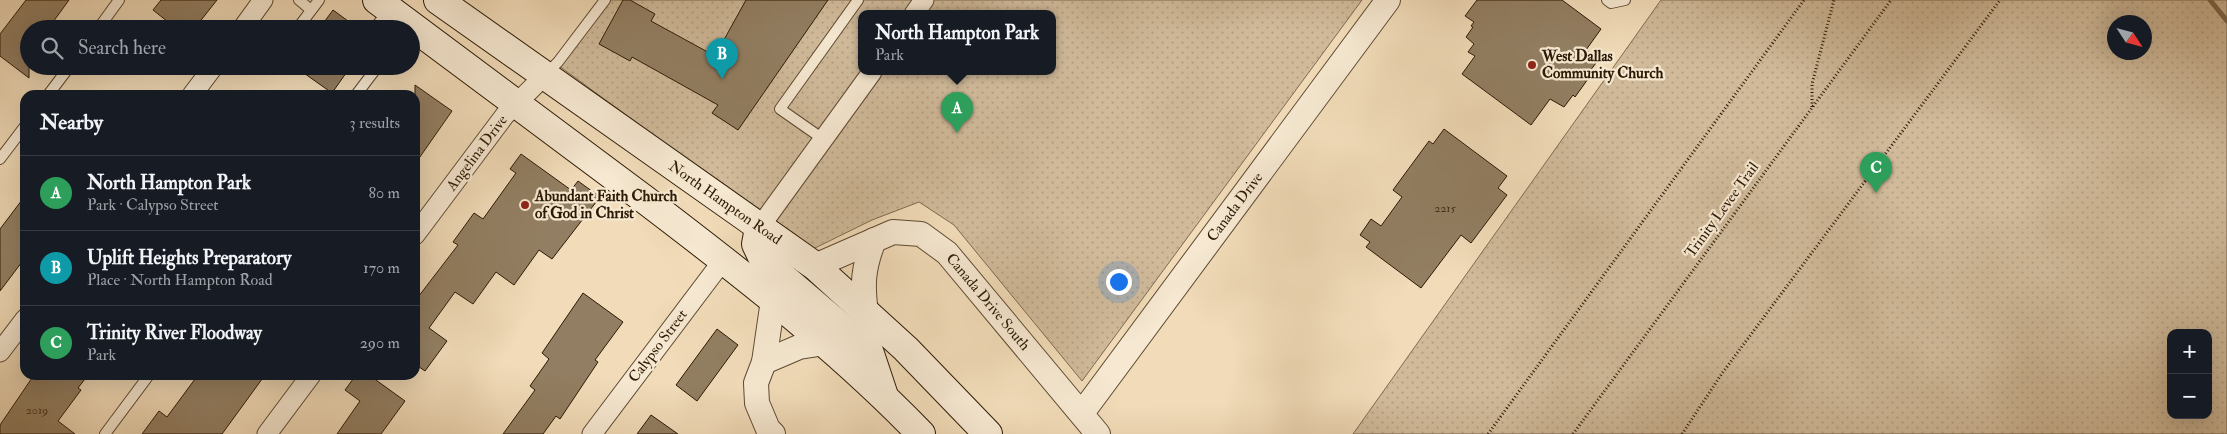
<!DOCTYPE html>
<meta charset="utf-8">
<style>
body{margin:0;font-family:"IM FELL Double Pica",serif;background:#20242c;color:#f1f3f6}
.controls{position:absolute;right:15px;bottom:15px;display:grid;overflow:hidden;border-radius:10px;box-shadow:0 5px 20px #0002}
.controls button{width:45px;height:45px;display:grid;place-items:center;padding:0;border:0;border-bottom:1px solid #363941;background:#171b24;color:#f1f3f6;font:25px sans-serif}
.compass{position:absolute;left:2107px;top:15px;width:45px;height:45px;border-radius:50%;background:#171b24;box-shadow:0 5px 20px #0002;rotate:126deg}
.you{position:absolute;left:1118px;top:281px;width:18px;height:18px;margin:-12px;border:4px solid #fff;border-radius:50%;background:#1a73e8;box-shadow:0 0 0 8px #1a73e833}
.badge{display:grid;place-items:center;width:32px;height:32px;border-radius:50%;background:#c59692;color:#fff;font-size:16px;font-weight:700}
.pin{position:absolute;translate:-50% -41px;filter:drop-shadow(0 1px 2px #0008)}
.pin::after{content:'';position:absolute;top:26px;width:18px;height:15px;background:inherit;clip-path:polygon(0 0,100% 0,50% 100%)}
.popup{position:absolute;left:858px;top:10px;width:198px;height:65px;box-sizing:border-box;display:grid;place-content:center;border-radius:10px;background:#171b24;filter:drop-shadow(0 1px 4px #0005);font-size:16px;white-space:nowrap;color:#9ea1a6}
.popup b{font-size:19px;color:#f1f3f6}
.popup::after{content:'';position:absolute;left:50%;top:100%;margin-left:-10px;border:10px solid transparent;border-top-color:#171b24}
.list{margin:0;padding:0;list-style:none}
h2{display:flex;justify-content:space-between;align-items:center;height:65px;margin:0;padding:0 20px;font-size:21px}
h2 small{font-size:16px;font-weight:400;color:#9ea1a6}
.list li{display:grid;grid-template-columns:32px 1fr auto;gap:15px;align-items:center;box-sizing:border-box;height:75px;padding:0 20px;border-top:1px solid #363941}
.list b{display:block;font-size:19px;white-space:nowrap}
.list p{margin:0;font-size:16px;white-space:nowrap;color:#9ea1a6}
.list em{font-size:16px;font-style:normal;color:#9ea1a6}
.icon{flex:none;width:28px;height:28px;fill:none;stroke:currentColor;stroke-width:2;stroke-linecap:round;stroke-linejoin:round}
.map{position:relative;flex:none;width:2227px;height:434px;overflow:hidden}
.search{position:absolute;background:#171b24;box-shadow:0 5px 20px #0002;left:20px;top:20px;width:400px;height:55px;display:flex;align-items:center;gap:12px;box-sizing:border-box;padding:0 18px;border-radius:28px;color:#9ea1a6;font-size:19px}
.panel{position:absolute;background:#171b24;box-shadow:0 5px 20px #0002;left:20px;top:90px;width:400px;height:290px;border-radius:15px}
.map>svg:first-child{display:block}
.park{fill:url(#park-dots);stroke:#7e6a50;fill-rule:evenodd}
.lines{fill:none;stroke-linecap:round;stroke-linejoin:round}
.stream{stroke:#7a664c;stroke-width:5}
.building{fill:#927e62;stroke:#2c1905}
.service-casing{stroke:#5d4a32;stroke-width:12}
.minor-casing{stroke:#5d4a32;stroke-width:21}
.tertiary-casing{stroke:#5d4a32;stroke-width:26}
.secondary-casing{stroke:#2c1905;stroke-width:30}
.path{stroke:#2c1905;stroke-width:3;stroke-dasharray:1 2.5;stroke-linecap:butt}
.service{stroke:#f6e8d1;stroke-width:10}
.minor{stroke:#f6e8d1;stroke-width:19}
.tertiary{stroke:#f6e8d1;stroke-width:24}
.secondary{stroke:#f6e8d1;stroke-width:28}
.poi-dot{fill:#8f2418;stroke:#f6e8d1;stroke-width:2}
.labels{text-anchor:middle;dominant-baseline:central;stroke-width:4.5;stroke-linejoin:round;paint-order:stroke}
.number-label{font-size:12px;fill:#46321c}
.poi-label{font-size:15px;font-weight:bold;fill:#2c1905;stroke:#f6e8d1;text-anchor:start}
.street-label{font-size:15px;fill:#2c1905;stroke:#f6e8d1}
</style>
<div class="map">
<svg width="2227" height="434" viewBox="0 0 2227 434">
<defs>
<pattern id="park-dots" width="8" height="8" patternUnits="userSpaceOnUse" patternTransform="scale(1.25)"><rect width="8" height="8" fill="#d0ba9a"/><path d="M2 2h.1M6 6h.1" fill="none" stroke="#b39f83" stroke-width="1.8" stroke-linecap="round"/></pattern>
</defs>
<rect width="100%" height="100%" fill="#f1dbb8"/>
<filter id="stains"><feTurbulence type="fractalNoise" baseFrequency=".004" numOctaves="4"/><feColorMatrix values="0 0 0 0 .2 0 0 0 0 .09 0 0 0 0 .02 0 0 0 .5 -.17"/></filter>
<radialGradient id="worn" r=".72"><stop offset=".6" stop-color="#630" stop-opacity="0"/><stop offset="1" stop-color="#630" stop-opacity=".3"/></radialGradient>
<!-- park -->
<g class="park">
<path d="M600,0H1362L1082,381L954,225L919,202L872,220L811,250L555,63ZM862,14H1052V72H862Z"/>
<path d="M1661,0H2227V434H1353ZM2114,22H2144V52H2114ZM2171,333H2208V415H2171Z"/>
</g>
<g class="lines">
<!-- stream -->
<polyline class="stream" points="2210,0 2227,21"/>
</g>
<!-- building -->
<g class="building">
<polygon points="26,0 69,0 48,29 29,29 29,78 0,56 0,34"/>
<polygon points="161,0 217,0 194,29 177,29 153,10"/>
<polygon points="623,0 630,0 655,14 651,21 715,56 746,0 828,0 738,130 712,113 718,105 632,57 630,61 599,44"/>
<polygon points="1477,0 1562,0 1601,29 1586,50 1599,59 1590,71 1593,72 1575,97 1573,95 1564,107 1550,99 1531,125 1462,74 1475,56 1468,52 1474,44 1466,37 1473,27 1471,26 1474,22 1465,16"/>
<polygon points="333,10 359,29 319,29"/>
<polygon points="294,66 351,66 332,93"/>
<polygon points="415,85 452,111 415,164"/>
<polygon points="1444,129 1507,176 1498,188 1507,195 1471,243 1461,235 1421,288 1366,247 1370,242 1360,235 1371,219 1381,226 1402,197 1393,190 1429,141 1433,144"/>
<polygon points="521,154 571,190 578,181 600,197 552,259 539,250 514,285 496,272 473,304 455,292 429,328 447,341 425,371 415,364 415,301 458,245 453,242 474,213 483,219 516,173 510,169"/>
<polygon points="25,196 25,258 0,291 0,229"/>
<polygon points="583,293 623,322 595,360 598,362 560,419 556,416 543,434 503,434 535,390 530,386 549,359 542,353"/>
<polygon points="717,329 738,345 697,401 676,385"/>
<polygon points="34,375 88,375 78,388 81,390 58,421 75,434 0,434 0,425"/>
<polygon points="198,375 265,375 222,434 142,434 159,411 167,417"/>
<polygon points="356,375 369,375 405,401 381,434 337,434 360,401 345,390"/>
<polygon points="651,415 678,434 637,434"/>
</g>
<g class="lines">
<!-- service casing -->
<g class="service-casing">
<g id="service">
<polyline points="299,0 311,10"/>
<polyline points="1607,0 1611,3 1625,0"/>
<polyline points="98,29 119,0"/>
<polyline points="297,29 319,0"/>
<polyline points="374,29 389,10"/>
<polyline points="545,75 558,62 605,0"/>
<polyline points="48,95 70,66"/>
<polyline points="356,95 378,66"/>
<polyline points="823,139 780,109 858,0"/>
<polyline points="0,159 25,126"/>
<polyline points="105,434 149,375"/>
</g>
</g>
<!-- minor casing -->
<g class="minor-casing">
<g id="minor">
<polyline points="914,14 924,0"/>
<polyline points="242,29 263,0"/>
<polyline points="192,95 214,66"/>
<polyline points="759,228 872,72"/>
<polyline points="415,235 505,115 545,75"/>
<polyline points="0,352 25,319"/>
<polyline points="267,434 311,375"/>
<polyline points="592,434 724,259"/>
</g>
</g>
<!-- tertiary casing -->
<g class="tertiary-casing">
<g id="tertiary">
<polyline points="815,266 893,232 921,234 947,253 1098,434"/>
<polyline points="773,300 764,362 756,383 757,403 768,429 773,434"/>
<path d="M866,313C862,284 863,268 874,240"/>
<polyline points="764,362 799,347 825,343"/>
<polyline points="1082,413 1388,0"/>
</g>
</g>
<!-- secondary casing -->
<g class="secondary-casing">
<g id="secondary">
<path d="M377,0C466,66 555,132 644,199C740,272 837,347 921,434"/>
<polyline points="438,0 815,266 906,349 988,434"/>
<polyline points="759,228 756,244 764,261 869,351 883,393"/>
</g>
</g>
<!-- path -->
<g class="path">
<polyline points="1812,107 1812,84 1834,0"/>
<polyline points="1488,434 1804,0"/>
<polyline points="1573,434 1891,0"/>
<polyline points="1682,434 1723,372 2000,0"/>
</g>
<!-- service -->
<use href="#service" class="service"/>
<!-- minor -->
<use href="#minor" class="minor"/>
<!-- tertiary -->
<use href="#tertiary" class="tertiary"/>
<!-- secondary -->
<use href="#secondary" class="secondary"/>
</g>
<!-- markers -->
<g class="poi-dot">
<circle cx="1532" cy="65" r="5"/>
<circle cx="525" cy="205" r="5"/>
</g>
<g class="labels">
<!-- number labels -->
<g class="number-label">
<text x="1445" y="208">2215</text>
<text x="37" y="410">2019</text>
</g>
<!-- poi labels -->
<g class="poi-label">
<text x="1542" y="56">West Dallas<tspan x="1542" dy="17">Community Church</tspan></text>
<text x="535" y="196">Abundant Faith Church<tspan x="535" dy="17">of God in Christ</tspan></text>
</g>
<!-- street labels -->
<g class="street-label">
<text transform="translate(477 153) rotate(-53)">Angelina Drive</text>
<text transform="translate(725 203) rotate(35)">North Hampton Road</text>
<text transform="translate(1235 207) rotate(-53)">Canada Drive</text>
<text transform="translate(1722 210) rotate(-54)">Trinity Levee Trail</text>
<text transform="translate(988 302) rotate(50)">Canada Drive South</text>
<text transform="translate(658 346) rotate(-53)">Calypso Street</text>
</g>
</g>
<rect width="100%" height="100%" filter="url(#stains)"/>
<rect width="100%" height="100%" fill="url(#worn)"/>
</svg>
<div class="controls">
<button>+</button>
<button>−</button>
</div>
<svg class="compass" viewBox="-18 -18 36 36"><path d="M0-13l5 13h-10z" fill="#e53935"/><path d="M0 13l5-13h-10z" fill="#9ea1a6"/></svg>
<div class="you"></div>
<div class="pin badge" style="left:957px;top:133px;background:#2e9e5b">A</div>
<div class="popup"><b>North Hampton Park</b>Park</div>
<div class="pin badge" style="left:722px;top:79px;background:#0f9aa8">B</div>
<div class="pin badge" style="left:1876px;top:193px;background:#2e9e5b">C</div>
<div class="search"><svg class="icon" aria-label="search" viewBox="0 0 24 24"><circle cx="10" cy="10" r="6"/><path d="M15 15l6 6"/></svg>Search here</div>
<section class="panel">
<h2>Nearby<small>3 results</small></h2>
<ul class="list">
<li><span class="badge" style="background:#2e9e5b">A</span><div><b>North Hampton Park</b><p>Park · Calypso Street</p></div><em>80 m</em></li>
<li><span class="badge" style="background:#0f9aa8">B</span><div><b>Uplift Heights Preparatory</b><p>Place · North Hampton Road</p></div><em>170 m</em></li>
<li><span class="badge" style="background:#2e9e5b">C</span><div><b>Trinity River Floodway</b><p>Park</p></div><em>290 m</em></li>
</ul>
</section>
</div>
